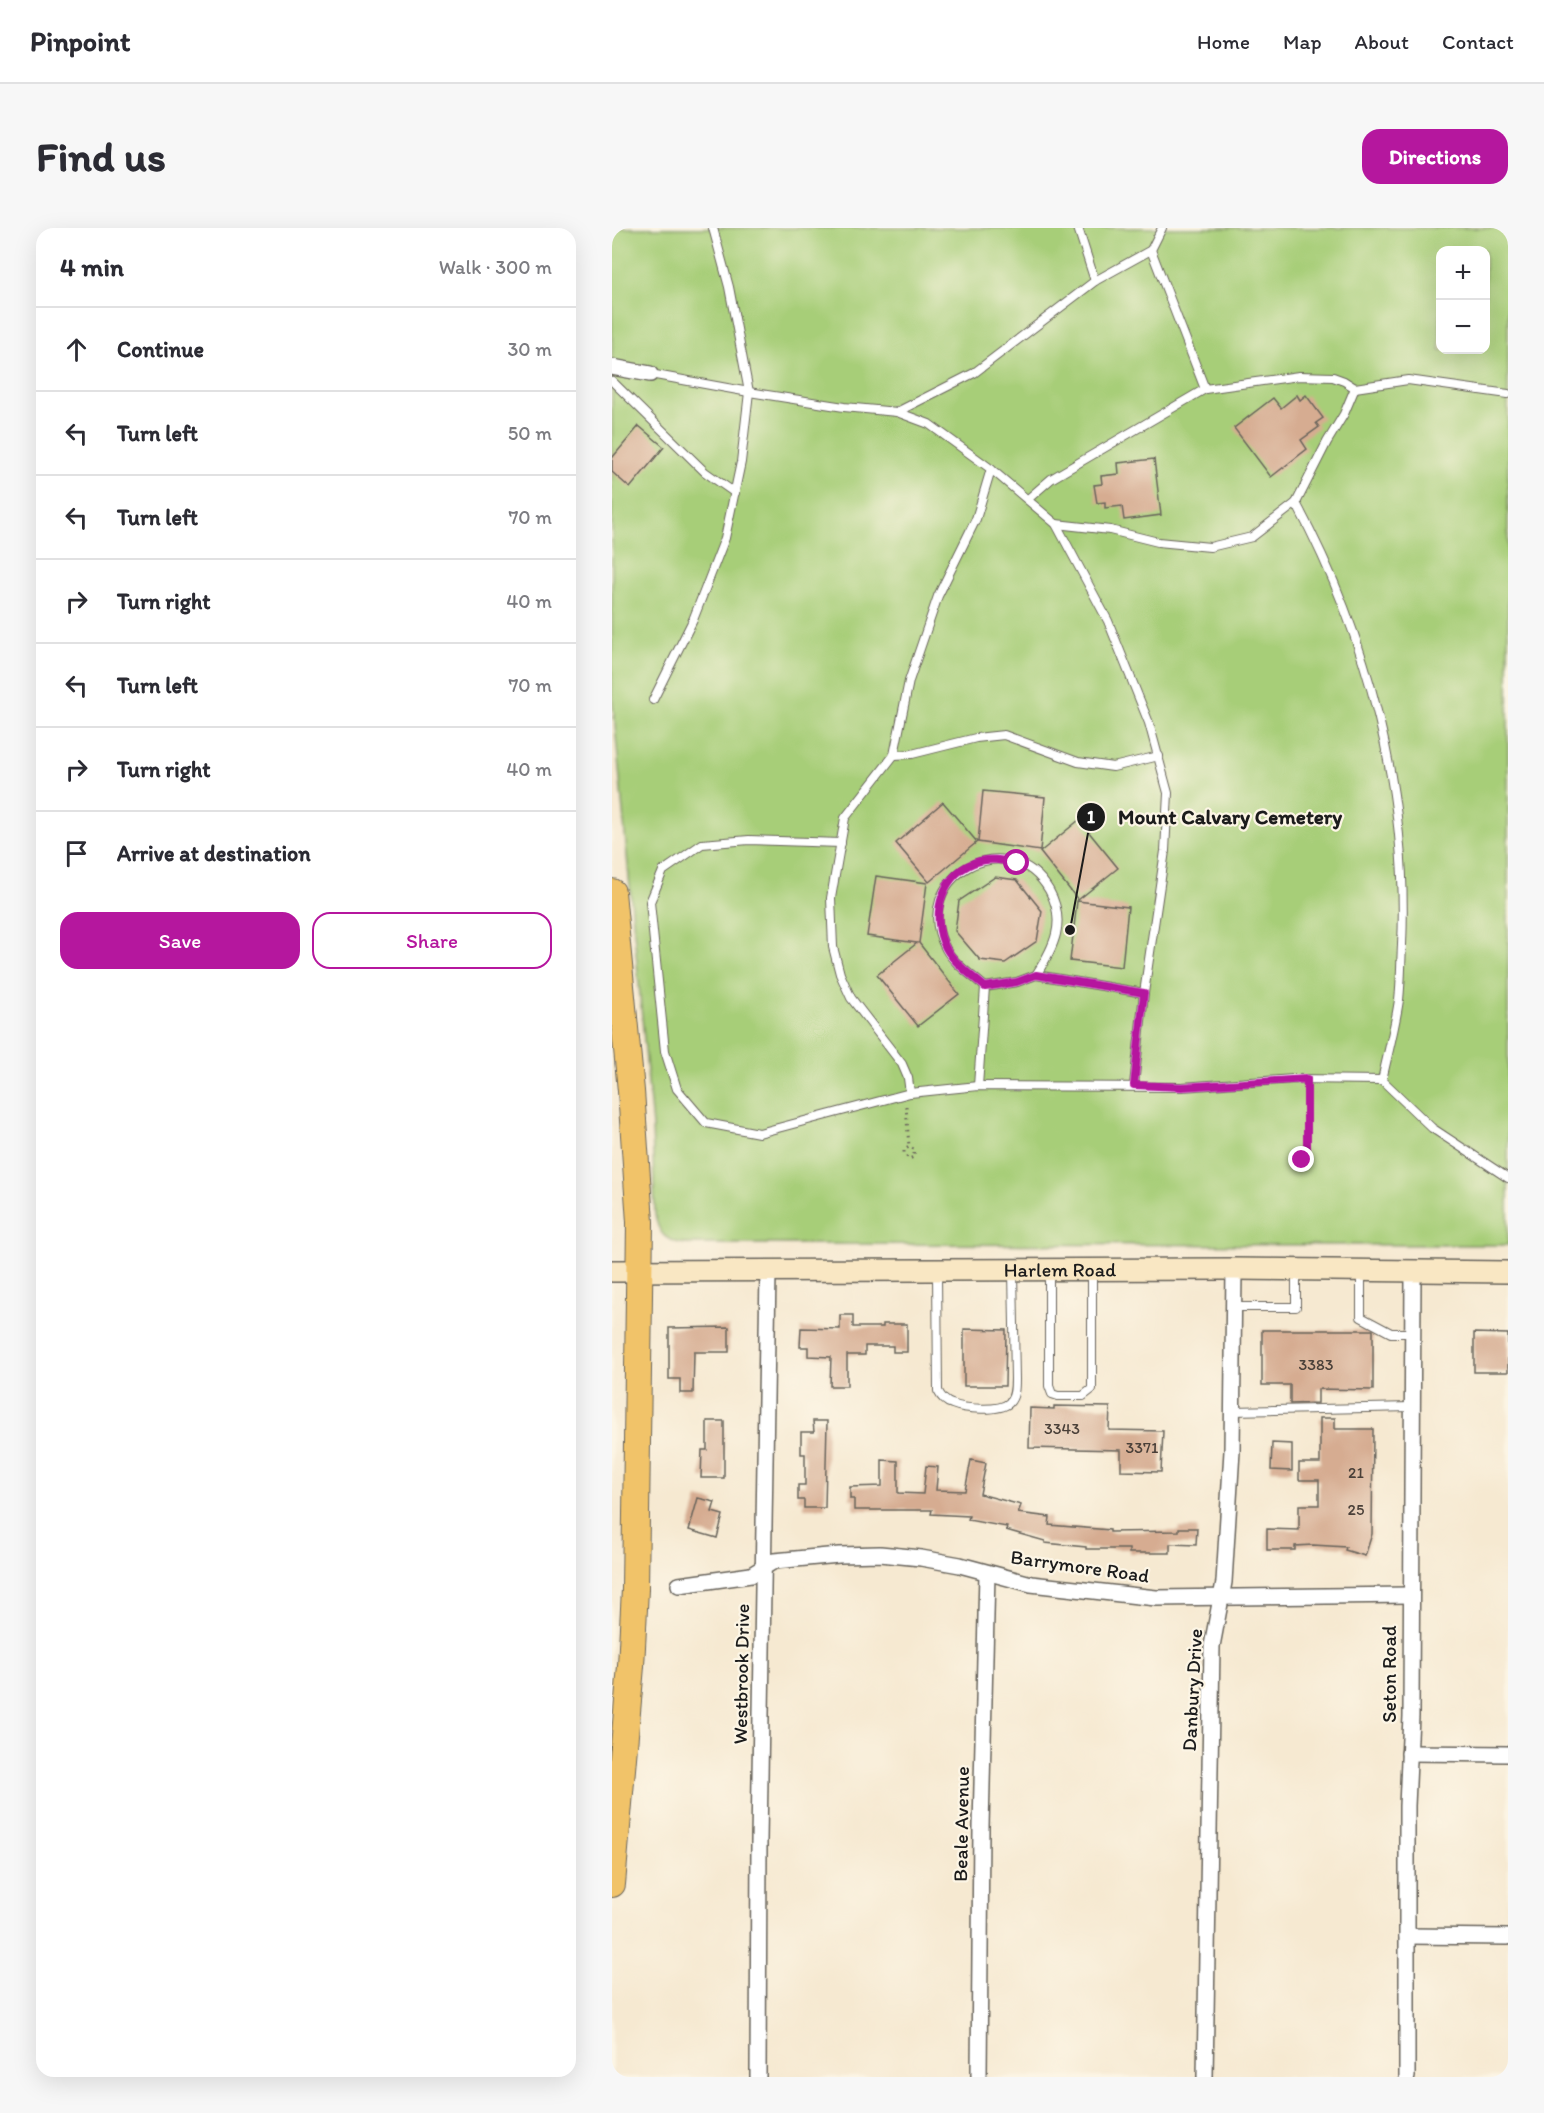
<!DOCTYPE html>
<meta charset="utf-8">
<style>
body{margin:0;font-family:Itim,sans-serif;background:#f7f7f7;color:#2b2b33}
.controls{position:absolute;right:18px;top:18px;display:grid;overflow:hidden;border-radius:12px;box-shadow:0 6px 24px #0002}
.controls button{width:54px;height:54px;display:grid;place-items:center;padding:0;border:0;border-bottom:2px solid #e1e1e2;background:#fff;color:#2b2b33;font:30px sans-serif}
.stop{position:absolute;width:18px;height:18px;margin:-14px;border:4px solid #b5179e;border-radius:50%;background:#fff}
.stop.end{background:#b5179e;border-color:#fff;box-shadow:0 2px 6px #0008}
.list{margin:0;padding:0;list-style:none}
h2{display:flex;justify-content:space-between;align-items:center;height:78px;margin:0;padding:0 24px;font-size:26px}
h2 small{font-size:20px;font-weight:400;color:#7c7c81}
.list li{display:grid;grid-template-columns:39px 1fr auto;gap:18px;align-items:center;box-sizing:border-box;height:84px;padding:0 24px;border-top:2px solid #e1e1e2}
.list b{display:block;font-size:22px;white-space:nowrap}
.list em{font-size:20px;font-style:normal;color:#7c7c81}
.actions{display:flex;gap:12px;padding:18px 24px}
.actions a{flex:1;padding:14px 0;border:2px solid #b5179e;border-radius:18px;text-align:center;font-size:21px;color:#b5179e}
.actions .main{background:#b5179e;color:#fff}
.icon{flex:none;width:33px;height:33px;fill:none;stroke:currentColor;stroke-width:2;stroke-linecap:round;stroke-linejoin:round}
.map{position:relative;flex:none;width:896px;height:1849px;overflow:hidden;border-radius:18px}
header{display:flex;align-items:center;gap:36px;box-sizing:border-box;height:84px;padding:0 30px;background:#fff;border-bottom:2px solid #e1e1e2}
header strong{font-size:28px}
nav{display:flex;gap:33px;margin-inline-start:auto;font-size:21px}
.intro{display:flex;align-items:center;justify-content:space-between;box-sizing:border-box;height:144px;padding:0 36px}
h1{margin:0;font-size:42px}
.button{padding:15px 27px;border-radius:18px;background:#b5179e;color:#fff;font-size:21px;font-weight:700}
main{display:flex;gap:36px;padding:0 36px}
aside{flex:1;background:#fff;border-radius:18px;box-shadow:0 6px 24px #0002}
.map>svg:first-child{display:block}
.green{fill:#a7ce78;stroke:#62754a;stroke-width:1.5;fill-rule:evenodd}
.building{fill:#d6ac91}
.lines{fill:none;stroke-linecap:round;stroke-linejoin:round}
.lane-casing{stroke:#68645b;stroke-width:10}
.street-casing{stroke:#68645b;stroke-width:18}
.secondary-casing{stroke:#68645b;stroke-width:24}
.highway-casing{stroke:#68645b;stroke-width:28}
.path{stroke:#68645b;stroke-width:3;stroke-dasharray:1.5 4.5;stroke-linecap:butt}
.lane{stroke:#fff;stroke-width:8}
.street{stroke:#fff;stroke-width:15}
.secondary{stroke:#f9e7c3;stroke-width:21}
.highway{stroke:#f1c369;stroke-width:26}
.route{stroke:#b5179e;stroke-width:8}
.labels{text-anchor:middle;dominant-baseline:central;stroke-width:4.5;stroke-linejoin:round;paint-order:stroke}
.number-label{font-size:16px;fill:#4a4039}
.street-label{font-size:20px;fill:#1c1c1c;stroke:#fcf5e5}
.leader{fill:none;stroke:#1c1c1c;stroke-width:2}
.callout-dot{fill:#1c1c1c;stroke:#fcf5e5;stroke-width:2}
.mark-label{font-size:18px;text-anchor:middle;font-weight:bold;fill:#fff}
.callout-label{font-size:21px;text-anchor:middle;font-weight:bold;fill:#1c1c1c;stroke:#fcf5e5;stroke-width:4.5;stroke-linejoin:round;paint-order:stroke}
</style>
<header>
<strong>Pinpoint</strong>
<nav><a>Home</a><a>Map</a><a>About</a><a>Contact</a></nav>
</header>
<div class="intro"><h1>Find us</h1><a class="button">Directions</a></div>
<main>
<aside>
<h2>4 min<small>Walk · 300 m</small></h2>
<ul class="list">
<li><svg class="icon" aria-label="ahead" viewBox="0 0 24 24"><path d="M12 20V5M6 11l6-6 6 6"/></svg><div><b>Continue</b></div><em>30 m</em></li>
<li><svg class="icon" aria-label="left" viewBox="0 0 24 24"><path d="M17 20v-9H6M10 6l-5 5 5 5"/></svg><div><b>Turn left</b></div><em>50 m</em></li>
<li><svg class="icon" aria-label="left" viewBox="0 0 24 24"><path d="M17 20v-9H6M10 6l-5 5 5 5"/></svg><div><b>Turn left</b></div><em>70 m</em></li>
<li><svg class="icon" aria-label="right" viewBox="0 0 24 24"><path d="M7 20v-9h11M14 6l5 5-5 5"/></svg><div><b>Turn right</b></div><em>40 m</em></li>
<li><svg class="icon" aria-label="left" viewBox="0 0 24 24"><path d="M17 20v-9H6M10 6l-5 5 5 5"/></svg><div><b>Turn left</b></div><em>70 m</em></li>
<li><svg class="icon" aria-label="right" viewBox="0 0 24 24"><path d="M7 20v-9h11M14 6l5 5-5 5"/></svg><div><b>Turn right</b></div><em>40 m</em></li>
<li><svg class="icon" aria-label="arrive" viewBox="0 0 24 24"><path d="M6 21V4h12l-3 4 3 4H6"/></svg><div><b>Arrive at destination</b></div></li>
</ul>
<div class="actions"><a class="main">Save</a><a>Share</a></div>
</aside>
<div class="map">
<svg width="896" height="1849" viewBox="0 0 896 1849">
<rect width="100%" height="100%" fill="#fcf5e5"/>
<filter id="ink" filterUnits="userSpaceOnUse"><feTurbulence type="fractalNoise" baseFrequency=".0167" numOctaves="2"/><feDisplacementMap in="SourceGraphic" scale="12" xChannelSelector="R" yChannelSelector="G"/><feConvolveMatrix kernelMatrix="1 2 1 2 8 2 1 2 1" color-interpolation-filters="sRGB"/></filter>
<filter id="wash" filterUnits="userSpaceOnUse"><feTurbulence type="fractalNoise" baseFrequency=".008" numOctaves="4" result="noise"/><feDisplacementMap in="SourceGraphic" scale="24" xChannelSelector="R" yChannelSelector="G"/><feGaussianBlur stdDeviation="1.35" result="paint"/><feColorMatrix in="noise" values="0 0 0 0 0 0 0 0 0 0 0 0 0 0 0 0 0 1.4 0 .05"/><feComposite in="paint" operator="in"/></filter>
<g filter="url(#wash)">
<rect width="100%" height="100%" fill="#f6e9d1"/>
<!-- green -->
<path class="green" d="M0,0H896V1017L74,1016C54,1014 46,1006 43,986L40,898L0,465ZM828,22H873V122H828Z"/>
<g id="blocks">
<!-- building -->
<g class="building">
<polygon points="685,167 688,172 694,167 711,190 704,195 707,199 689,212 695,221 659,249 622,200 661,170 669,180"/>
<polygon points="27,198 52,219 18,260 0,244 0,230"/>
<polygon points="542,231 549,287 512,292 510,278 493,280 493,274 485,275 482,257 490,256 489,248 507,246 506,235"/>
<polygon points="371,563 433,569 428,623 366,614"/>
<polygon points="331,574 365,614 317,654 284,615"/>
<polygon points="467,592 506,640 466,672 428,624"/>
<polygon points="264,648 315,655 307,715 347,766 306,798 265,747 305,715 255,708"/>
<polygon points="383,649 405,652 430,683 425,713 393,735 368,732 343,703 347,673"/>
<polygon points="465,673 516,679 510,739 458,733"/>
<polygon points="228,1087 241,1087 241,1099 271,1099 271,1096 295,1096 295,1124 281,1124 281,1118 253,1118 253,1127 235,1127 235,1158 218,1158 219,1129 196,1128 196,1119 188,1119 189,1100 228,1101"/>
<polygon points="117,1099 117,1124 82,1124 81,1165 68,1165 68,1151 57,1151 57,1100"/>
<polygon points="352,1101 394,1102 393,1158 352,1158"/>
<polygon points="650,1102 761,1102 761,1162 706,1161 706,1175 678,1176 678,1157 650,1157"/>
<polygon points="862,1105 896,1106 896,1144 862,1144"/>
<polygon points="442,1178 498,1179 497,1202 551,1203 549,1244 509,1243 509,1222 417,1220 418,1180 442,1181"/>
<polygon points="708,1190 723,1190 723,1201 761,1201 760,1306 753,1328 733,1322 734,1319 701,1317 683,1318 683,1322 655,1322 655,1301 687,1302 687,1277 707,1277 707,1252 687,1252 687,1235 708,1235"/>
<polygon points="95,1193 112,1193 112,1250 89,1250 90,1222 95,1222"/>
<polygon points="201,1193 215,1193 213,1280 192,1280 192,1272 186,1272 186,1257 193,1257 193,1226 189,1226 189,1204 202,1204"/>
<polygon points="660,1215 680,1216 680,1243 659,1242"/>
<polygon points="270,1232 286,1233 286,1265 311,1266 314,1238 326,1239 324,1262 353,1263 359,1232 374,1235 368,1266 409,1277 406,1285 438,1289 437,1297 498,1302 498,1304 567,1303 567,1300 585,1300 584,1317 558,1316 558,1325 517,1325 517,1321 474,1321 474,1319 433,1315 433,1313 394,1302 395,1299 356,1292 357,1288 319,1286 320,1282 242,1282 242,1271 238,1271 238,1259 270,1258"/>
<polygon points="86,1270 103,1274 100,1284 111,1287 105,1310 77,1302"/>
</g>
</g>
</g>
<g filter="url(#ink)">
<use href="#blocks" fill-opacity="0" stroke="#68645b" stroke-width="1.5"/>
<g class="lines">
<!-- lane casing -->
<g class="lane-casing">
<g id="lane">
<polyline points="466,0 483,53"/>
<polyline points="550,0 539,22 593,161"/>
<polyline points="38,146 137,164 232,179 285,184 317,196 379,241 444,296 498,302 546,314 598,319 640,309 684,275 715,214 732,186 743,160 796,152 896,166"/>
<polyline points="0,153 93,244 123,265"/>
<polyline points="285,184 362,145 483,53 539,22"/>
<polyline points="416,271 439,251 593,161 687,148 721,149 732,153 743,160"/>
<path d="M684,275C756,409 797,565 790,717C789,735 789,754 787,772C783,799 776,825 770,852"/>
<polyline points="444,296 496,393 537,495 556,565 553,623 532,765 522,857"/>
<polyline points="41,472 81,392 113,310 129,234 137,164 117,59 101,0"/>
<polyline points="282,527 300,526 364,510 392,507 466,534 501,539 547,528"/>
<polyline points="229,615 137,612 90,616 51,643 38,674 53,823 65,861 94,895 147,905 298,865 366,858 570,859 681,851 770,852 820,900 896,950"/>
<path d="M373,759C361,748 342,736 334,721C295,650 397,594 437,662C455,694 442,719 424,747"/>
<polyline points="366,858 373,759 405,754 424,747 532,765"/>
<polyline points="298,865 296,850 290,836 239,770 228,746 221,719 219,670 233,590 282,527 297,453 326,368 364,291 379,241"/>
<path d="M325,1044L326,1163C329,1169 333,1174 340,1176C352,1181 387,1184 397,1175C403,1169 403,1159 403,1151L401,1043"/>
<polyline points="437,1044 437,1158 440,1166 446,1168 471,1168 480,1161 480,1042"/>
<polyline points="749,1044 749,1089 779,1105 800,1105"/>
<polyline points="621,1079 684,1079 684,1043"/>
<polyline points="620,1183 800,1179"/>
</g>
</g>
<!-- street casing -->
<g class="street-casing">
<g id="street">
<polyline points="0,139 38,146"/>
<polyline points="67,1357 139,1347 162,1333 227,1327 268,1326 309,1330 348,1337 419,1356 544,1370 799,1367"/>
<polyline points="797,1525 896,1526"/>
<polyline points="795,1708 896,1709"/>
<polyline points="146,1849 147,1613 156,1044"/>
<polyline points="367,1849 369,1599 375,1345"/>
<polyline points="593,1849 600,1418 612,1354 620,1223 622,1041"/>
<polyline points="795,1849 795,1578 799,1488 801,1043"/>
</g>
</g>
<!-- secondary casing -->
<g class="secondary-casing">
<g id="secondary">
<path id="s1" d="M0,1043L622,1041L896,1044"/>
</g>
</g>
<!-- highway casing -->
<g class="highway-casing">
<polyline id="highway" points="0,664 19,863 28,994 23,1361 19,1438 0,1656"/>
</g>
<!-- path -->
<g class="path">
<polyline points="294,878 297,919 292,922 292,926 297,931 302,929 302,921 297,919"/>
<polyline points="695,922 691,923 688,928 691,933 695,934 700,929 698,924 695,922 695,862"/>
</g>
<!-- lane -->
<use href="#lane" class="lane"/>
<!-- street -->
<use href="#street" class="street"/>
<!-- secondary -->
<use href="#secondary" class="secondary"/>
<!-- highway -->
<use href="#highway" class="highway"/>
</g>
</g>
<g class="lines" filter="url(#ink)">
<!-- route -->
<path class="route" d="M405,635C392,633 381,630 368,633C330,642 317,688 334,720C342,735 360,748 373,759L405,754L424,747L532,765L522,857L570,859L695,851V922L690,924V932"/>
</g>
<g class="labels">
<!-- number labels -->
<g class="number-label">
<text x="704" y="1136">3383</text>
<text x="450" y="1200">3343</text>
<text x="530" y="1219">3371</text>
<text x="744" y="1244">21</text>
<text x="744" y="1281">25</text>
</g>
<!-- street labels -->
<g class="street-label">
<text stroke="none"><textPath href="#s1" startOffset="448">Harlem Road</textPath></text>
<text transform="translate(468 1338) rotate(8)">Barrymore Road</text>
<text transform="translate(129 1446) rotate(-89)">Westbrook Drive</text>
<text transform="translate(777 1446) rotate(-90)">Seton Road</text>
<text transform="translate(580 1462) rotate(-87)">Danbury Drive</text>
<text transform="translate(349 1596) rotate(-89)">Beale Avenue</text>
</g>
</g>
<!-- callouts -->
<path class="leader" d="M458 702L479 589"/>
<g class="callout-dot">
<circle cx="458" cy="702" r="6"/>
<circle cx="479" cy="589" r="15"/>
</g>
<g class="mark-label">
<text x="479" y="595">1</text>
</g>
<g class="callout-label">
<text x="618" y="596">Mount Calvary Cemetery</text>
</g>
</svg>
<div class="controls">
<button>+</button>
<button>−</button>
</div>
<div class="stop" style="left:405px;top:635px"></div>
<div class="stop end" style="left:690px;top:932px"></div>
</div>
</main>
